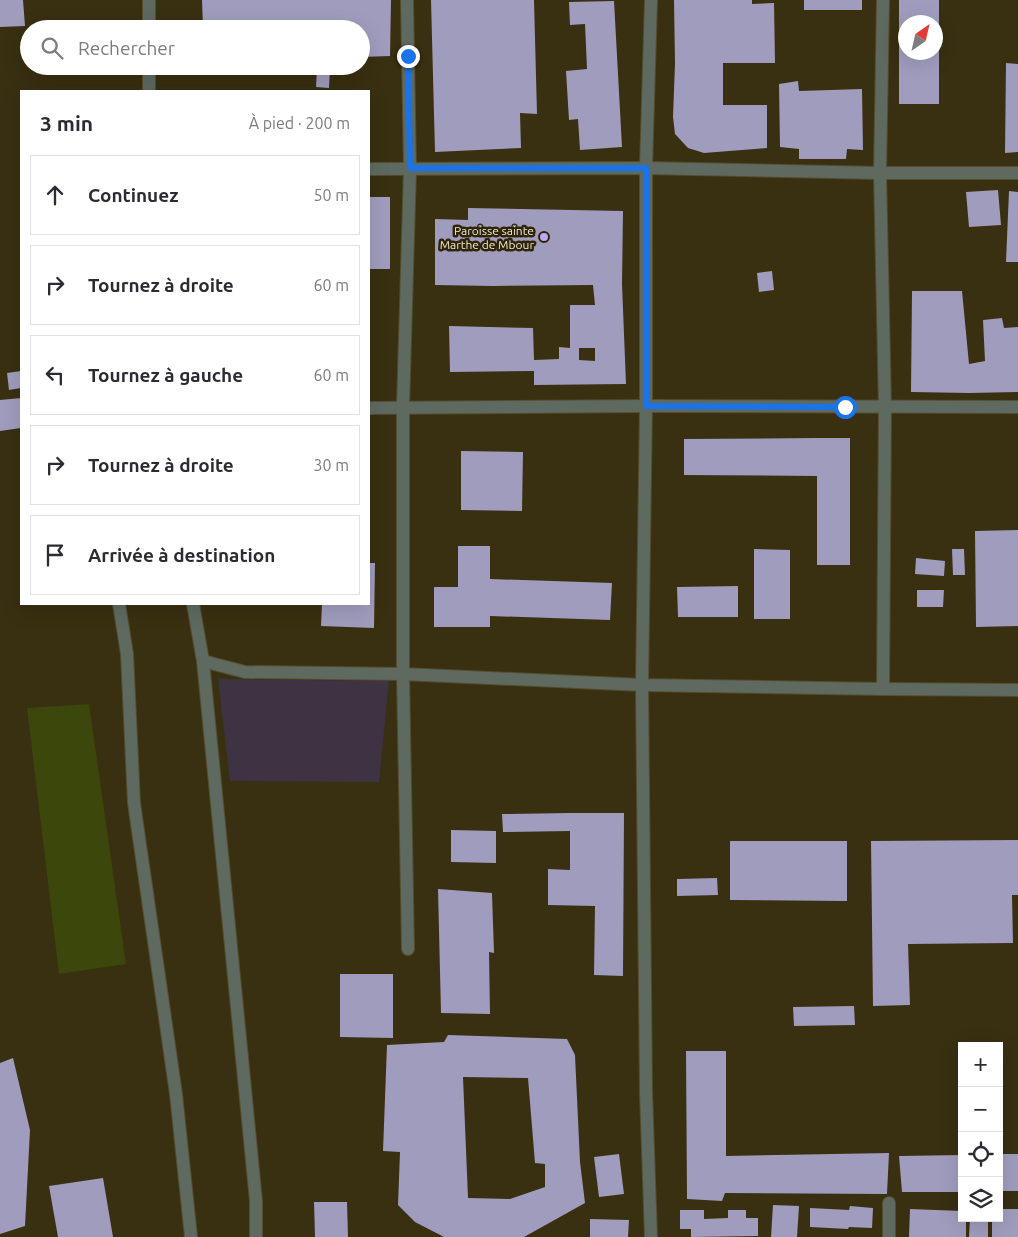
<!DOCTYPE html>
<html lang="fr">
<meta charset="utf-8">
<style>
body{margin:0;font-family:Ubuntu,sans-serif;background:#f7f7f7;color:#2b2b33}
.controls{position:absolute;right:15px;bottom:15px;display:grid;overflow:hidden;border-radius:0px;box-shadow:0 5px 20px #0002}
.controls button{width:45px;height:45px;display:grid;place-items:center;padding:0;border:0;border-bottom:1px solid #e1e1e2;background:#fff;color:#2b2b33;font:25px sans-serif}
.compass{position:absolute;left:898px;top:15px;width:45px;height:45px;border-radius:50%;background:#fff;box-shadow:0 5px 20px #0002;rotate:34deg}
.stop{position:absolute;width:15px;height:15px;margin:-11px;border:4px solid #1a73e8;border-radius:50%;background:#fff}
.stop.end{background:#1a73e8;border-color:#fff;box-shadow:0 1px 5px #0008}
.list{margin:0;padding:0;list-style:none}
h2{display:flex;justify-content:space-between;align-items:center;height:65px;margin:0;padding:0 20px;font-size:21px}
h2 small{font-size:16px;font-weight:400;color:#7c7c81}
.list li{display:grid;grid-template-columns:32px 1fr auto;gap:15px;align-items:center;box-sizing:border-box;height:80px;margin:0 10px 10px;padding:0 10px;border:1px solid #e1e1e2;border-radius:0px}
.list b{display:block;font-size:19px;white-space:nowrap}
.list em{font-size:16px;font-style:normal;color:#7c7c81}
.icon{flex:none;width:28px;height:28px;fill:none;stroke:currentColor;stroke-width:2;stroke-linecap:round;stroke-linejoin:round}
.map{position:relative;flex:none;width:1018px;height:1237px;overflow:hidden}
.search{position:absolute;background:#fff;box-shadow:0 5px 20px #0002;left:20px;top:20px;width:350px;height:55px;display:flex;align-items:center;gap:12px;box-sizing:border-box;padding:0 18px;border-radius:28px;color:#7c7c81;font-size:19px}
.panel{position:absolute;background:#fff;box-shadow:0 5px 20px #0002;left:20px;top:90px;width:350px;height:515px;border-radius:0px}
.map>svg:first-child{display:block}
.commercial{fill:#3e3342}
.green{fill:#3b470b}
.building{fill:#a09cbd;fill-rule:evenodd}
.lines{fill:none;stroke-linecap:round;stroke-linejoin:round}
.minor-casing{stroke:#564c30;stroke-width:14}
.minor{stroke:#5e6a60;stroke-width:12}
.route{stroke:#1a73e8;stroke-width:6}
.poi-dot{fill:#bca9f5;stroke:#2f2506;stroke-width:2}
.labels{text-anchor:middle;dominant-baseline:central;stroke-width:5;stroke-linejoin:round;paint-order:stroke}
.poi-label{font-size:12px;fill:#ece6d5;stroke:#2f2506;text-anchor:end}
</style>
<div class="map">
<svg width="1018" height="1237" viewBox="0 0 1018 1237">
<rect width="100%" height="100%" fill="#392f11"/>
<!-- commercial -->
<polygon class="commercial" points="218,679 389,681 379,782 230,781"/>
<!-- green -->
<polygon class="green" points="89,704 126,964 59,974 27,708"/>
<!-- building -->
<g class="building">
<polygon points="0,0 23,0 25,26 0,27"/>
<polygon points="202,0 391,0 390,56 361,57 361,29 315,29 315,26 278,24 278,29 203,29"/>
<polygon points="431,0 534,0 537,114 520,113 521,148 435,152"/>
<polygon points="674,0 752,0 752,4 774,3 775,63 723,63 723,105 767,105 767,148 704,153 688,148 675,134 673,117 675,63"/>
<rect x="804" y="0" width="58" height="10"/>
<path d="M899,0H939V104H899ZM906,22H936V52H906Z"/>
<polygon points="614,1 622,147 580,150 578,119 569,120 566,71 587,69 585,24 570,25 569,2"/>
<polygon points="1006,63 1018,64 1018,152 1005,153"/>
<polygon points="317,67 330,68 329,88 316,87"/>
<polygon points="798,81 799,91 862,89 863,150 847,149 846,159 799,159 799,149 780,147 779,84"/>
<polygon points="998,190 1001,225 969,227 966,192"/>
<polygon points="1009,191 1018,192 1018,262 1006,262"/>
<rect x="369" y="197" width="21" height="72"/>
<path d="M468,208L623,211L622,284L626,384L534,385V371L450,372L449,326L533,328L534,360L559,359V347L570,348V305H595L593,285L493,286L435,285V219L468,220ZM579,348H595V361L579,360Z"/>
<polygon points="772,271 774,290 759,292 757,273"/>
<polygon points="912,291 962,291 969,364 985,361 983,320 1002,318 1004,328 1018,327 1018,392 969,393 911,392"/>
<polygon points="21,371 21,388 9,390 7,373"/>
<polygon points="21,398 21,428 0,431 0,400"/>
<polygon points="818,438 850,438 850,565 817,565 817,476 684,475 684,439"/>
<polygon points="461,451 523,452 522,511 461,510"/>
<polygon points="1018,530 1018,626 976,627 975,531"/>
<polygon points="458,546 490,546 490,579 612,583 610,620 490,616 490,627 434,627 434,587 458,587"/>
<polygon points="754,549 790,550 790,619 754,619"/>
<polygon points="952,549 964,549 965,575 953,575"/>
<polygon points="916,558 945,561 944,576 915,574"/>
<polygon points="369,563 375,563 374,628 321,626 322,604 369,604"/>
<polygon points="738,586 738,617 678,617 677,587"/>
<polygon points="917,590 944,590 943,607 917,607"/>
<polygon points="570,813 624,813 623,976 594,975 595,906 548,905 548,869 570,870 570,831 503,832 502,814"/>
<polygon points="451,830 496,831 496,863 451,862"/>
<polygon points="1018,840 1018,895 1012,895 1013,943 908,944 910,1005 873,1006 871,841"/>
<polygon points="730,841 847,841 847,901 730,900"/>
<polygon points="717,878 718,895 677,896 677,879"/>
<polygon points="438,889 492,893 494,953 489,952 490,1014 441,1013"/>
<polygon points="340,974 393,974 393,1038 340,1037"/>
<polygon points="854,1006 855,1025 794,1026 793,1007"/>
<path d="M448,1035L567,1039L575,1055L580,1162L585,1203L524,1237H444L415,1222L398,1205L400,1152L383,1151L387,1045L444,1042ZM463,1077L528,1078L535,1163L545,1164V1187L510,1199L468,1198Z"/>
<polygon points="686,1051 726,1051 726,1156 889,1153 887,1194 725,1193 722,1201 687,1199"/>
<polygon points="13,1058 30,1130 25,1226 0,1234 0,1063"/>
<polygon points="619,1154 624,1194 599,1197 594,1157"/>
<rect x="999" y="1154" width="19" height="37"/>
<polygon points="962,1155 962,1192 902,1192 899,1156"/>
<polygon points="103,1178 113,1237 58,1237 49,1186"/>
<polygon points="314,1202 347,1202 348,1237 315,1237"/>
<polygon points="773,1205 799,1206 797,1237 771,1237"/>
<polygon points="850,1206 873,1208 872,1228 849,1227 848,1229 810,1227 810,1208 849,1210"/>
<polygon points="910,1209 962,1211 962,1218 966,1218 966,1237 909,1237"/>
<polygon points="999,1209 1018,1209 1018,1237 992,1237 992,1218 999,1218"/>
<polygon points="680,1210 704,1210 704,1219 728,1218 728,1210 746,1210 746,1218 758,1218 758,1236 691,1237 691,1229 680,1229"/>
<polygon points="970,1218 988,1218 988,1237 969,1237"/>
<polygon points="590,1219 629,1220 628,1237 590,1237"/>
</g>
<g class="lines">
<!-- minor casing -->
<g class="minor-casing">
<g id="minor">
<polyline points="149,0 149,29"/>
<polyline points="407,0 410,168 403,407 403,674 408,949"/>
<polyline points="883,0 880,173 885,407 883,689"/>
<polyline points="149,66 149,91"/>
<polyline points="369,169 646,168 880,173 1018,173"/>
<polyline points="369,408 646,406 1018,407"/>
<polyline points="119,604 127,654 134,803 176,1094 191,1237"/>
<polyline points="193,604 203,661 256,1201 256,1237"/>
<polyline points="203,661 245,672 403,674 642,685 883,689 1018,690"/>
<polyline points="889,1203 889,1237"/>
<polyline points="651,1237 646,1092 642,685 646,406 646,168 651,0"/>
</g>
</g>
<!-- minor -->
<use href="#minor" class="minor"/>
</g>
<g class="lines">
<!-- route -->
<polyline class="route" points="408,56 410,168 646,168 646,406 845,407"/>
</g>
<!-- markers -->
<circle class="poi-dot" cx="544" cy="237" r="5"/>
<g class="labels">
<!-- poi labels -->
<g class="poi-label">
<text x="534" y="230">Paroisse sainte<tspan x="534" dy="14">Marthe de Mbour</tspan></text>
</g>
</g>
</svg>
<div class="controls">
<button>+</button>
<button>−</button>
<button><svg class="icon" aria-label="locate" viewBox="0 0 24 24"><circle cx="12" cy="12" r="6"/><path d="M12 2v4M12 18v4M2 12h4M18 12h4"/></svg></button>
<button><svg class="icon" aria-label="layers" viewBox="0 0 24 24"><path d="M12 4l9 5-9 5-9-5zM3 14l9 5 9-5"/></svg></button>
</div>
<svg class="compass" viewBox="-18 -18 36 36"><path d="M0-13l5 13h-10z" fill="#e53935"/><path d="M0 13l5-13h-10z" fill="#7c7c81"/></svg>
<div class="stop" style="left:845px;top:407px"></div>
<div class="stop end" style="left:408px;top:56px"></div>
<div class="search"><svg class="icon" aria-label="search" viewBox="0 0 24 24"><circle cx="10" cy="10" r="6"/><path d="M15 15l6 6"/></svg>Rechercher</div>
<section class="panel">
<h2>3 min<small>À pied · 200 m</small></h2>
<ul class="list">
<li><svg class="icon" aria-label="ahead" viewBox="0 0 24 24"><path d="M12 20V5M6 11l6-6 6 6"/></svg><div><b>Continuez</b></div><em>50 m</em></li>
<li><svg class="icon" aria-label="right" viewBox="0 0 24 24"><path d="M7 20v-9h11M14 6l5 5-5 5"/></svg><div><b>Tournez à droite</b></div><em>60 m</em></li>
<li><svg class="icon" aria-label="left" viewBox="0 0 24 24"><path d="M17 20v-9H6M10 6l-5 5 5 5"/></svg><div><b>Tournez à gauche</b></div><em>60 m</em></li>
<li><svg class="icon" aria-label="right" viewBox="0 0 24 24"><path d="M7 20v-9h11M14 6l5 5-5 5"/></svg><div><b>Tournez à droite</b></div><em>30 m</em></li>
<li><svg class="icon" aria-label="arrive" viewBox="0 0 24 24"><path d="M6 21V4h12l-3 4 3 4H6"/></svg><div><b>Arrivée à destination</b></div></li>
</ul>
</section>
</div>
